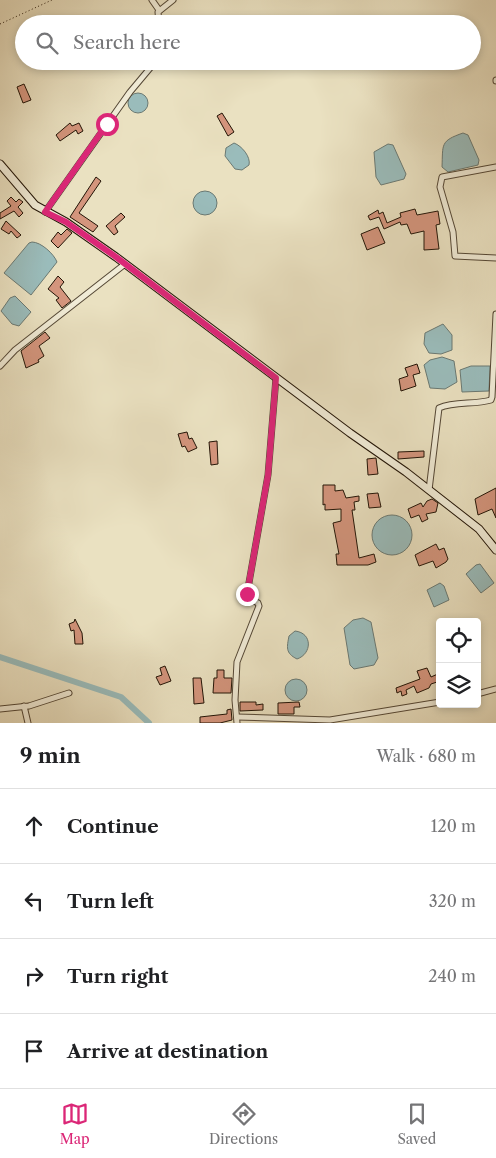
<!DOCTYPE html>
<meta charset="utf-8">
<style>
body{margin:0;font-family:"Libre Caslon Text",serif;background:#f6f6f6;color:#202124}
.controls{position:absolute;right:15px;bottom:15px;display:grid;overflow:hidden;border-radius:5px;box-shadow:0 2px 8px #0003}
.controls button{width:45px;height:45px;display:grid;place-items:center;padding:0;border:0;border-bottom:1px solid #e0e0e0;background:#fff;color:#202124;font:25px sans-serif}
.stop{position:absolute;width:15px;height:15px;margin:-11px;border:4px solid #db2777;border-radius:50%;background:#fff}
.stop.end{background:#db2777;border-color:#fff;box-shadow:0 1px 5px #0008}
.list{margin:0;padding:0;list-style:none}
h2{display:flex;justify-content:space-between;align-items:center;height:65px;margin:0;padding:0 20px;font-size:21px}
h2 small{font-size:16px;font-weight:400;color:#757577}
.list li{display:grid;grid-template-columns:32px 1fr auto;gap:15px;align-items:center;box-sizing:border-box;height:75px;padding:0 20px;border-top:1px solid #e0e0e0}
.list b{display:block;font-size:19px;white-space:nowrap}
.list em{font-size:16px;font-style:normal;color:#757577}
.icon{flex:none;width:28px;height:28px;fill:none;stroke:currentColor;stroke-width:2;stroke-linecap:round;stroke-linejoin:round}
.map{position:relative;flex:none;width:496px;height:723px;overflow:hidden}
.search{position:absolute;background:#fff;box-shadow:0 2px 8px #0003;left:15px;right:15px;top:15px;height:55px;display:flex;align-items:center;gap:12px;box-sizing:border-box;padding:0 18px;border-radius:28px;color:#757577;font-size:19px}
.sheet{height:365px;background:#fff}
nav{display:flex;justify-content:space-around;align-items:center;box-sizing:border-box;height:70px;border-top:1px solid #e0e0e0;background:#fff;font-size:14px;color:#757577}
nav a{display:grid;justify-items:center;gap:2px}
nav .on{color:#db2777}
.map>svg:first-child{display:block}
.water{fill:#9abcbb;stroke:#6a7973}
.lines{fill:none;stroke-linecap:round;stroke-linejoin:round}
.canal{stroke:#9abcbb;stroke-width:6}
.building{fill:#d4957d;stroke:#221406}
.street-casing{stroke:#544735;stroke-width:7}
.secondary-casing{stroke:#221406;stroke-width:9}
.path{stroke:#221406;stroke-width:1;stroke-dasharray:1 2.5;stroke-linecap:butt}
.street{stroke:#f1ecd7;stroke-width:5}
.secondary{stroke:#f1ecd7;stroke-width:7}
.route{stroke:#db2777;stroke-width:6}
</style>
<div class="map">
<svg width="496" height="723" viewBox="0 0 496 723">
<rect width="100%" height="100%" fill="#eae1c1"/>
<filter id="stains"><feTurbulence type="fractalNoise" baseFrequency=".004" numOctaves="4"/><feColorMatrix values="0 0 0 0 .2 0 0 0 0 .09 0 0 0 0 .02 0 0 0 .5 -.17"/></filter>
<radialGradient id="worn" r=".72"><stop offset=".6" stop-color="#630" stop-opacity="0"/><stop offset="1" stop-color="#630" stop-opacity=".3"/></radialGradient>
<!-- water -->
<g class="water">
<circle cx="138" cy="103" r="10"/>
<path d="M463,133L468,135L479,160L478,165L448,172L442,167C443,144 440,141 463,133Z"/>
<path d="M234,143C242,146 251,157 249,165L242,170L235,169L225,156L226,148Z"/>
<polygon points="388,144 393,145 406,174 404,179 381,185 376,177 374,152"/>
<circle cx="205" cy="203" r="12"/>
<path d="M32,242C41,242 54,254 57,262L31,295L4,273L29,243Z"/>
<polygon points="15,296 31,312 19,326 12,324 1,311 10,298"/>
<polygon points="443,324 452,335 452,350 441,354 429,353 424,344 425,333"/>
<polygon points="442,357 454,361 457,382 445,389 430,388 424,365 430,360"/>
<polygon points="471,366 490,366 489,391 462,392 460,370"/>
<circle cx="392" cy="535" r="20"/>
<polygon points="480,564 494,583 481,593 466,574 476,565"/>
<polygon points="440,583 444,586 449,600 434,607 427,590"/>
<polygon points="363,618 371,622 378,658 374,665 354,669 350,665 344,628 353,620"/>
<path d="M295,631C313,633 312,654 297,659C285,653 287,647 289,636Z"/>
<circle cx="296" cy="690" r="11"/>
</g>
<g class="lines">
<!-- canal -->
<polyline class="canal" points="0,657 121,697 149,723"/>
</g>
<!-- building -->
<g class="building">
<polygon points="24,84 31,100 23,103 17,87"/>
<polygon points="222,113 234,132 228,136 217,116"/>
<polygon points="70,123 72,126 79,123 83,131 78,134 76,130 60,141 56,135"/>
<polygon points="96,177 101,181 79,213 98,226 93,232 70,217"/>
<polygon points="11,197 16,202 19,199 23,202 18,207 23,213 19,217 14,211 0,219 0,213 11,206 7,201"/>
<polygon points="415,209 417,215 438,211 440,224 436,225 439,249 424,250 424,231 411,234 407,224 401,225 400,222 384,229 379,217 370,220 368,216 378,210 379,214 383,212 387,223 401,217 400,213"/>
<polygon points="121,213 125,217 115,226 118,232 114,235 106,226"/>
<polygon points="6,221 21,235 17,238 11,231 9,234 1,229"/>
<polygon points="378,227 385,243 367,250 361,234"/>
<polygon points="67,229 72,233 58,248 51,241 58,232 61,235"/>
<polygon points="58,276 64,282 60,287 71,301 62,308 56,300 59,298 48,289"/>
<polygon points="45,332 50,338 39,346 44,356 38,360 39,362 26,368 21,351"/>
<polygon points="417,364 420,373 413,375 416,386 401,391 399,379 408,376 405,368"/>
<polygon points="187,432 189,439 192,438 197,448 188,452 185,446 182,447 178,434"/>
<polygon points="217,441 218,464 211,465 209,442"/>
<polygon points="424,451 424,457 398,459 398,452"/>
<polygon points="376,458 378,474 368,475 367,459"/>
<polygon points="323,485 335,485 335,491 343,490 346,498 359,496 359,501 354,502 355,510 352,510 359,558 374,554 376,562 368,565 337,565 336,554 339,554 333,523 341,521 341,509 325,510 325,504 323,505"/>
<polygon points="496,488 496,518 492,509 478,515 475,499"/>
<polygon points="378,493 381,507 369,508 367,494"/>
<polygon points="432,499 438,503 436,512 426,514 428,519 422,522 419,515 411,518 408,509 421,503 423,507 427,501"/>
<polygon points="436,544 439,550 444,548 448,559 446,562 436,568 433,561 419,566 415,555"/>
<polygon points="75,619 82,633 83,644 75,644 74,630 71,631 69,624 74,622"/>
<polygon points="165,666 171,681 160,685 156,677 162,675 160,668"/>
<polygon points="427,668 431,677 440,673 440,681 431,684 429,688 417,693 414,686 406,690 407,694 402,696 401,691 397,693 396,688 420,679 417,671"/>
<polygon points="217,670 224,670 224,678 232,678 231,693 213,693 214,678 217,678"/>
<polygon points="193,678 201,678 204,703 194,704"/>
<polygon points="240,702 256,702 256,705 263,704 263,710 240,711"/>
<polygon points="299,702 300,707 294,707 294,714 278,714 278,703"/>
<polygon points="231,709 232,720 220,723 200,723 200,717 227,714 227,710"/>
</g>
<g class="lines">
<!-- street casing -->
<g class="street-casing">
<g id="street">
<polyline points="152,0 159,10"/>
<polyline points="159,24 158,12 173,0"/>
<polyline points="496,80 496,81"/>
<polyline points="496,167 442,177 440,187 453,232 455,256 496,258"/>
<polyline points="45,212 130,92 156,61"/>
<polyline points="0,366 15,350 125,264"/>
<path d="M429,490L439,408C455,401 474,405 491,400L492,397L496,314"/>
<polyline points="477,694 496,689"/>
<polyline points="24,706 28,723"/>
<polyline points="0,709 29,706 69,693"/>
<polyline points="237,717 330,720 440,702"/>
<polyline points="237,723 235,700 237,662 259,606 258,603 248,598 247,594 268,475 276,378"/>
</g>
</g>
<!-- secondary casing -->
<g class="secondary-casing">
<polyline id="secondary" points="0,164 35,205 66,222 116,257 350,433 406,472 479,529 496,550"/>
</g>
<!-- path -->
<polyline class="path" points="0,24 52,0"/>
<!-- street -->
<use href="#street" class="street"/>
<!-- secondary -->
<use href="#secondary" class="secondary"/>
</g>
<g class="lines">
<!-- route -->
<polyline class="route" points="107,124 45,212 66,222 116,257 276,378 268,475 247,594"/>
</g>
<rect width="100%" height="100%" filter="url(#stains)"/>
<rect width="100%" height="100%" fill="url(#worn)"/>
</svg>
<div class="controls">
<button><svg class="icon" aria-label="locate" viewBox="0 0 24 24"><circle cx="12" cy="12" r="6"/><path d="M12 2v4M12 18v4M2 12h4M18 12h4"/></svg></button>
<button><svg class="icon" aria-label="layers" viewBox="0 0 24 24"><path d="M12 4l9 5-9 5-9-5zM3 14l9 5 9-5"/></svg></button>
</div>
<div class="stop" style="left:107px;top:124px"></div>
<div class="stop end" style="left:247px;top:594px"></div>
<div class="search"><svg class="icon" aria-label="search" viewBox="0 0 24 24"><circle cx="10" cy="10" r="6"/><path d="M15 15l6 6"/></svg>Search here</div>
</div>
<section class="sheet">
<h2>9 min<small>Walk · 680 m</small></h2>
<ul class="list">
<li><svg class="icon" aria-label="ahead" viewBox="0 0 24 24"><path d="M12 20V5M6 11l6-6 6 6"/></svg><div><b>Continue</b></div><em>120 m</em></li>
<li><svg class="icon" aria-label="left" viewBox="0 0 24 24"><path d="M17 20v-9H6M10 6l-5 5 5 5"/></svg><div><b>Turn left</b></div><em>320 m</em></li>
<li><svg class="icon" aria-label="right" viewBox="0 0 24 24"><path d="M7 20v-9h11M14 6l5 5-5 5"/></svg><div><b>Turn right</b></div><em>240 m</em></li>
<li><svg class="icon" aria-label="arrive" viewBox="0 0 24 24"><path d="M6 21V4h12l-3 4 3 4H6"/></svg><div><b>Arrive at destination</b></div></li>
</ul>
</section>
<nav>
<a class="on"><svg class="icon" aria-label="map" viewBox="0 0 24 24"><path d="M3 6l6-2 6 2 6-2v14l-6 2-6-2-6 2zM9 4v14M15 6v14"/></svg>Map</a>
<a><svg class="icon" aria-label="directions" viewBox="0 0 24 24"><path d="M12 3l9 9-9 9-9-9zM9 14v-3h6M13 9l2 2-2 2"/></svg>Directions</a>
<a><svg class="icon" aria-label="saved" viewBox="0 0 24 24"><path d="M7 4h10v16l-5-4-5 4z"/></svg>Saved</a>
</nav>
